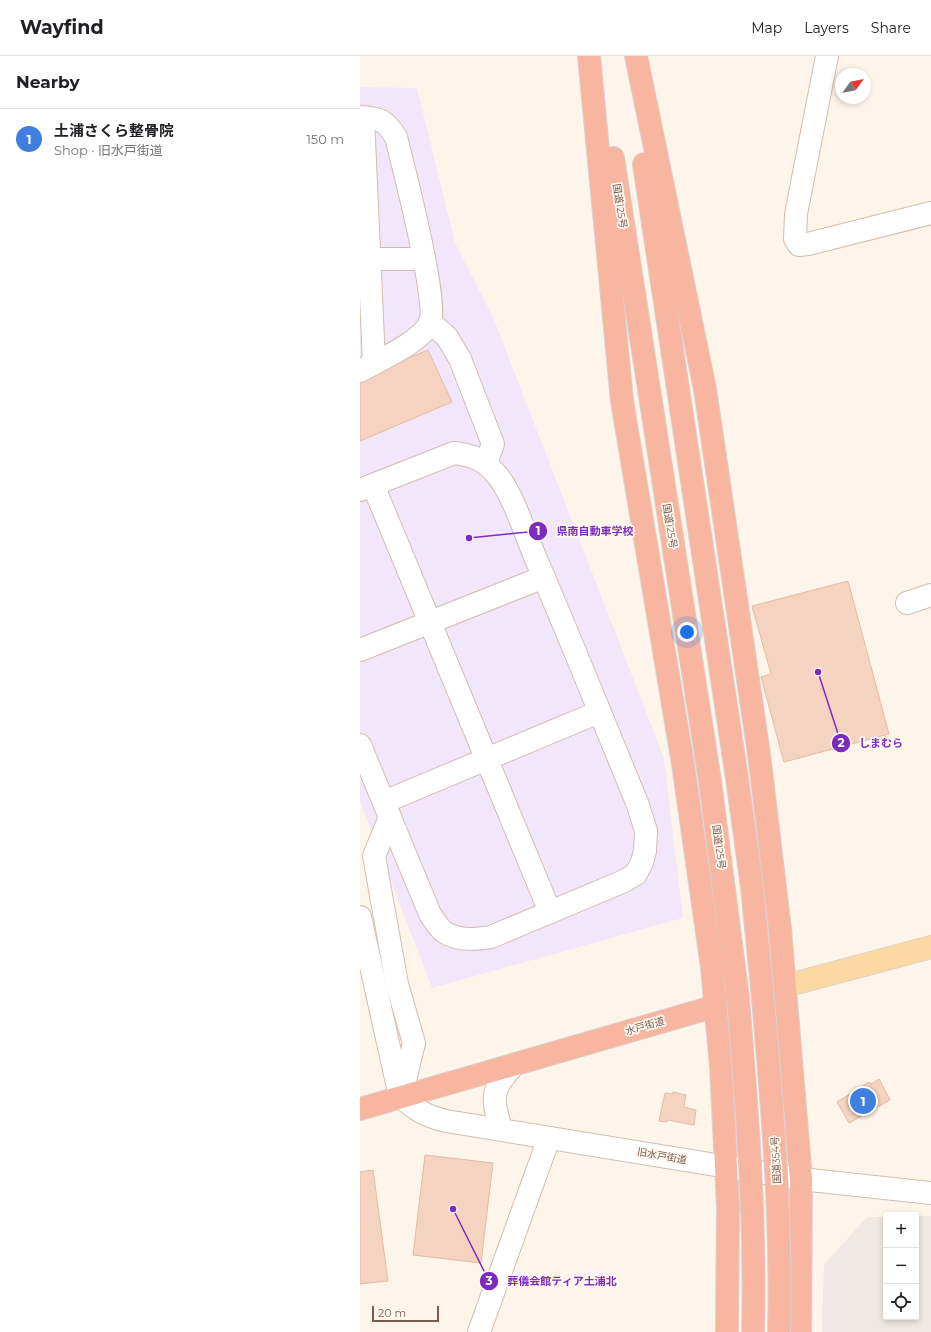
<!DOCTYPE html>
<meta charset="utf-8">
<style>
body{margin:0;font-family:Montserrat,"Noto Sans JP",sans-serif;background:#f6f6f6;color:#202124}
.controls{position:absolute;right:12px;bottom:12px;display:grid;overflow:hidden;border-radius:4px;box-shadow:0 2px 6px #0003}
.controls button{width:36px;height:36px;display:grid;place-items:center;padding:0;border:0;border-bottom:1px solid #e0e0e0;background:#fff;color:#202124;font:20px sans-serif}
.compass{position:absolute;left:475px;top:12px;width:36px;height:36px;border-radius:50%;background:#fff;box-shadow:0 2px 6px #0003;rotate:57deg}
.scale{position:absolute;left:12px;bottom:10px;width:67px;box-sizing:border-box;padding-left:4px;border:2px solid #7a5b4c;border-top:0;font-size:11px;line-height:14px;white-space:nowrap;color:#7a5b4c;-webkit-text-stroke:3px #fff9f2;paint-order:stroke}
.you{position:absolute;left:327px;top:576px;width:14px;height:14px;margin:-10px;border:3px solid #fff;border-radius:50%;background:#1a73e8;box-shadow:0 0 0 6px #1a73e833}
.badge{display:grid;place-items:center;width:26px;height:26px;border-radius:50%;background:#1a73e8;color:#fff;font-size:13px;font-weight:700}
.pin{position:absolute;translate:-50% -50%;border:2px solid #fff;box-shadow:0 1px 4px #0006}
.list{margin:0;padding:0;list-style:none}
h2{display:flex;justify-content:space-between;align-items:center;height:52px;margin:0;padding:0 16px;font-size:17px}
h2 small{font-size:13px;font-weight:400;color:#757577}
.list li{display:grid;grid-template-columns:26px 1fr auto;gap:12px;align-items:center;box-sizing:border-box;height:60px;padding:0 16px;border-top:1px solid #e0e0e0}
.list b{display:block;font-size:15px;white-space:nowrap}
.list p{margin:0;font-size:13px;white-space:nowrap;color:#757577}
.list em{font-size:13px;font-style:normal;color:#757577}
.icon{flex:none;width:22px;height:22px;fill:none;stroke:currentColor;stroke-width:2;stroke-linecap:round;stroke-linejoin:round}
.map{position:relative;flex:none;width:571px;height:1276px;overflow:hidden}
header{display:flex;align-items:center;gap:24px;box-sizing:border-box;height:56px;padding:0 20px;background:#fff;border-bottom:1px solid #e0e0e0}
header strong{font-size:19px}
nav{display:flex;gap:22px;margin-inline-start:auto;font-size:14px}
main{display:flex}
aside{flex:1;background:#fff}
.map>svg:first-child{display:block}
.industrial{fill:#efe8e3}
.education{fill:#f2e7fa}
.building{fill:#f4d4c1;stroke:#e7baa1}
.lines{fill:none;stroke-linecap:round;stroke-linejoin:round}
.minor-casing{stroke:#d1bdaf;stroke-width:24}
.major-casing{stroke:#dad1cd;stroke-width:24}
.highway-casing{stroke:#dad1cd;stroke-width:24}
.minor{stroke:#fff;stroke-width:22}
.major{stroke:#fcd8a2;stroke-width:22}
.highway{stroke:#f8b5a0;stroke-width:22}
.highway-bridge-casing{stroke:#dad1cd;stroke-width:24;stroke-linecap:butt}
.highway-bridge{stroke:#f8b5a0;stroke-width:22}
.labels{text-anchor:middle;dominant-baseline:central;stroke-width:3.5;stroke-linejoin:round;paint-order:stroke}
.street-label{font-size:10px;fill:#7a5b4c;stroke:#fff9f2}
.leader{fill:none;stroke:#7b2cbf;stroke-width:1.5}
.callout-dot{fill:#7b2cbf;stroke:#fff9f2;stroke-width:1.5}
.mark-label{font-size:12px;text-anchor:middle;font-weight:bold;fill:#fff}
.callout-label{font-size:11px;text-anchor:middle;font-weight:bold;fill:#7b2cbf;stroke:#fff9f2;stroke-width:3.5;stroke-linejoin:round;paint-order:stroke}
</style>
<header>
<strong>Wayfind</strong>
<nav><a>Map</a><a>Layers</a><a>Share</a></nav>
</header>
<main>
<aside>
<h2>Nearby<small></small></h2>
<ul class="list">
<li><span class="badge" style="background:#3f7fe0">1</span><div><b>土浦さくら整骨院</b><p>Shop · 旧水戸街道</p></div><em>150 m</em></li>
</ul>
</aside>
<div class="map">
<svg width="571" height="1276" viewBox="0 0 571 1276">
<rect width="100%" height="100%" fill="#fdf5ea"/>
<!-- industrial -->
<polygon class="industrial" points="556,1160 571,1160 571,1276 462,1276 464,1209 507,1161 526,1161 526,1261 556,1261"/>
<!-- education -->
<polygon class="education" points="0,31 57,32 95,187 133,261 304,702 323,862 72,932 0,745"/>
<!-- building -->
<g class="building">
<polygon points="68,294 92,346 0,385 0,322"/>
<polygon points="488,525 529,678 424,706 401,621 411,618 392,550"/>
<polygon points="519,1023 530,1044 489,1067 477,1046 509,1026 511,1028"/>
<polygon points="313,1036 326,1039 324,1051 336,1054 334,1069 307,1064 307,1066 299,1065 305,1037 313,1038"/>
<polygon points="65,1099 133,1107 121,1207 53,1199"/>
<polygon points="13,1114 28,1225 0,1228 0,1116"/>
</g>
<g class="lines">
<!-- minor casing -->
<g class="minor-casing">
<g id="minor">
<polyline points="467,0 436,158 435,183 439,189 448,188 571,157"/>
<path d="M0,61C20,62 25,64 36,81C43,109 79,248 70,267C60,287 19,304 0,315"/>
<polyline points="3,61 14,307"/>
<polyline points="0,203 64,203"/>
<polyline points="70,266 87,281 100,303 133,388 126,407"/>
<polyline points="13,429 190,856"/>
<path d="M0,434L94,397C112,399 125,404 136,418C152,435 166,480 176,503C211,584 244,667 278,749L286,775L285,795L282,806L276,818L264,825L131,881C115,884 98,885 84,876C79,872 74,864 70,858L0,689"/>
<polyline points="547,547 571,539"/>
<polyline points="0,594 184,521"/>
<polyline points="24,746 239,656"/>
<polyline points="30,761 14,800 37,928 54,987 41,1041"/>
<polyline points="0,861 39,1036"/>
<path d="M41,1041C57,1055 66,1060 86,1065L441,1123L571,1137"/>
<path d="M141,1073C131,1041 131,1033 155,1008"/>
<polyline points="119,1276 189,1082"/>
</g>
</g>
<!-- major casing -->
<g class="major-casing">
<polyline id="major" points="425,930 571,891"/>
</g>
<!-- highway casing -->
<g class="highway-casing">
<g id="highway">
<polyline points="229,0 262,345 323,708 352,911 361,1011 368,1150 367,1276"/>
<polyline points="276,0 345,333 399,698 420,873 441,1123 440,1276"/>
<polyline points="253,102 350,725 378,942"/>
<polyline points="284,108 377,722 392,831 402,932"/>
<polyline points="0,1053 370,946"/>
</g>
</g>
<!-- minor -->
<use href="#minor" class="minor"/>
<!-- major -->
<use href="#major" class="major"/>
<!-- highway -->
<use href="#highway" class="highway"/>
<!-- highway-bridge casing -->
<g class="highway-bridge-casing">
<g id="highway-bridge">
<path d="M402,932C412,1046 422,1161 419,1276"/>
<path d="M378,942C387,1053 396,1164 393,1276"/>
</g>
</g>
<!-- highway-bridge -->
<use href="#highway-bridge" class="highway-bridge"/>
</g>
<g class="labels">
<!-- street labels -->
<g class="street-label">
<text transform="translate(260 150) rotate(81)">国道125号</text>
<text transform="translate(310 470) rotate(81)">国道125号</text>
<text transform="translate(359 791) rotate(82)">国道125号</text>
<text transform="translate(285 970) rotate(-16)">水戸街道</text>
<text transform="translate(302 1100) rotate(10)">旧水戸街道</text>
<text transform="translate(416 1104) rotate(-93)">国道354号</text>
</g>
</g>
<!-- callouts -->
<path class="leader" d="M109 482L178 475M458 616L481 687M93 1153L129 1225"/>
<g class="callout-dot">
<circle cx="109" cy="482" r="4"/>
<circle cx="458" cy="616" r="4"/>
<circle cx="93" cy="1153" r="4"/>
<circle cx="178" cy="475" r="10"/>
<circle cx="481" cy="687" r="10"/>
<circle cx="129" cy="1225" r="10"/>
</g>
<g class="mark-label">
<text x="178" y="479">1</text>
<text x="481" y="691">2</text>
<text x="129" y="1229">3</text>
</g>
<g class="callout-label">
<text x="235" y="479">県南自動車学校</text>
<text x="521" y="691">しまむら</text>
<text x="202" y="1229">葬儀会館ティア土浦北</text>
</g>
</svg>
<div class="controls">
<button>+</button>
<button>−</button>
<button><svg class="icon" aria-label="locate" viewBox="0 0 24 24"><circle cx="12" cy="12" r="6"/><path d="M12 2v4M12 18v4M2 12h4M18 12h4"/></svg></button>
</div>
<svg class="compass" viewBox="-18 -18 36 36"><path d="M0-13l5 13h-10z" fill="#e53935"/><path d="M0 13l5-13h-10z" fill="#757577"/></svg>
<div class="scale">20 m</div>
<div class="you"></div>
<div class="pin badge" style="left:503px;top:1045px;background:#3f7fe0">1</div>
</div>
</main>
